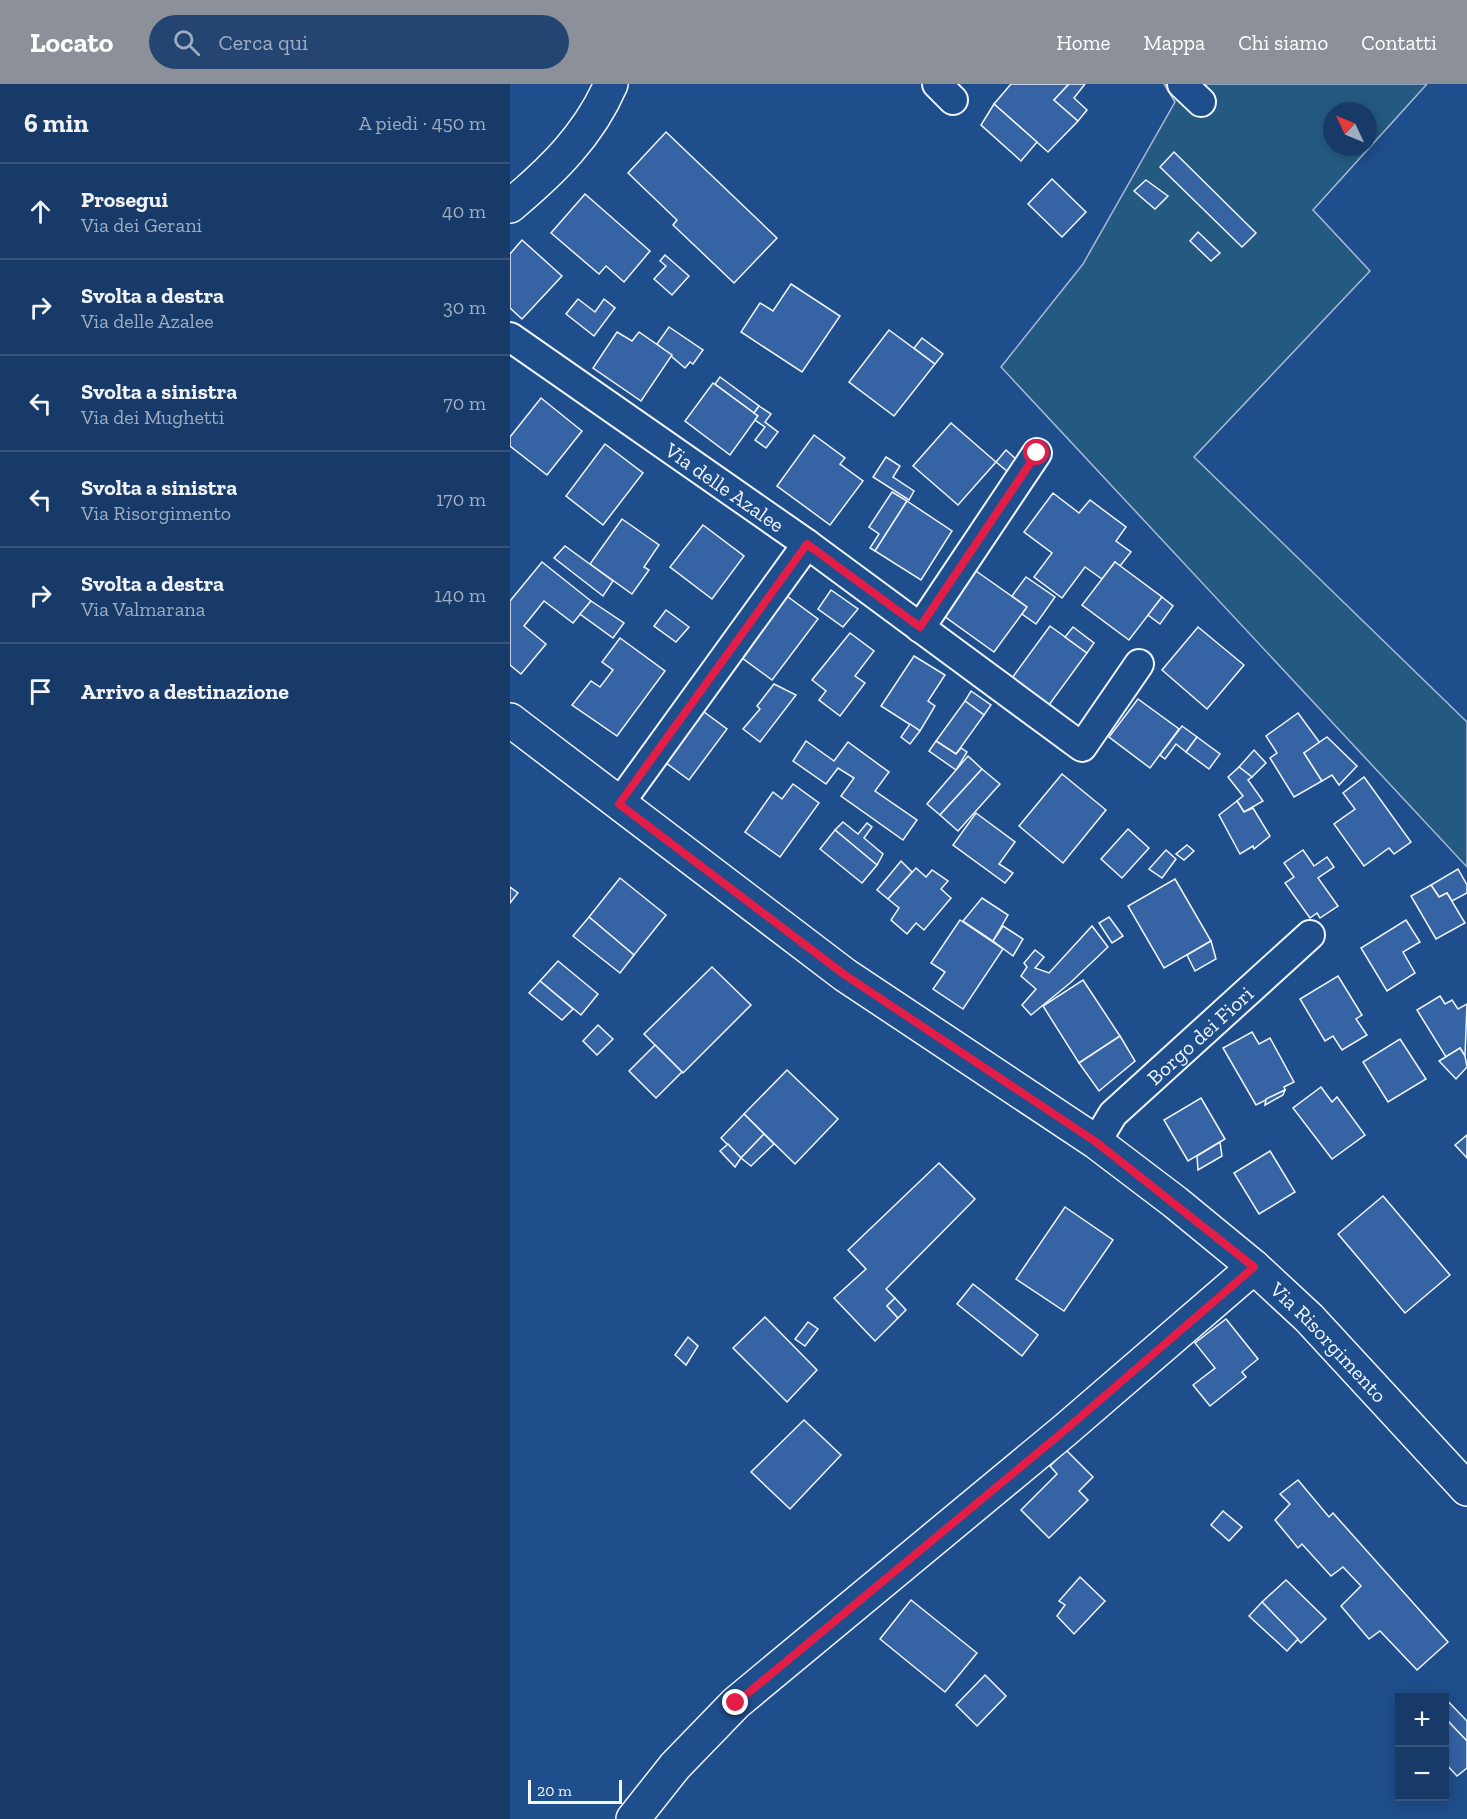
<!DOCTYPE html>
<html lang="it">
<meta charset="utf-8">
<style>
body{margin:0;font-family:"Zilla Slab",serif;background:#244571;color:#f1f3f6}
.controls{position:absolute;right:18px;bottom:18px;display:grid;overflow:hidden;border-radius:0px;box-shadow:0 3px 15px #0003}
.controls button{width:54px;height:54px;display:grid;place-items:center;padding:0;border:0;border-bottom:2px solid #36547d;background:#173a69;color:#f1f3f6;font:30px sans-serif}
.compass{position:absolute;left:813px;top:18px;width:54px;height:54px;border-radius:50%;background:#173a69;box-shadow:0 3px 15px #0003;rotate:314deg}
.scale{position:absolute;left:18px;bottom:15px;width:94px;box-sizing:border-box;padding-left:6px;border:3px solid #f2f6ff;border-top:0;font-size:16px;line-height:21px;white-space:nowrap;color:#f2f6ff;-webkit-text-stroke:4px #1f4e8c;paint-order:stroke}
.stop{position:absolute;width:18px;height:18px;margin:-14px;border:4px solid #e11d48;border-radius:50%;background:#fff}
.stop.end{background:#e11d48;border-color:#fff;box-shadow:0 2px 6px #0008}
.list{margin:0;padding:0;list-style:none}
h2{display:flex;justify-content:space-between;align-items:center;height:78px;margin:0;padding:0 24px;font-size:26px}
h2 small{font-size:20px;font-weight:400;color:#9eadc0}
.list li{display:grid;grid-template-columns:39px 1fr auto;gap:18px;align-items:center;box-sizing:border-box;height:96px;padding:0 24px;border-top:2px solid #36547d}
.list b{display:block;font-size:22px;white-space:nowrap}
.list p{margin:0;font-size:20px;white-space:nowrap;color:#9eadc0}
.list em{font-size:20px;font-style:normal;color:#9eadc0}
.icon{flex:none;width:33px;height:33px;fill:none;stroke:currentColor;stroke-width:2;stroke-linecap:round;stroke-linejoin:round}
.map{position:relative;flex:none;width:957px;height:1735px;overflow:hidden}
header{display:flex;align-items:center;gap:36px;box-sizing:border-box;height:84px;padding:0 30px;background:#8c9099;color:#fff}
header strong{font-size:28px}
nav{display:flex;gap:33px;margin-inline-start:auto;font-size:21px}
.search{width:420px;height:54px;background:#244571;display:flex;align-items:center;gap:15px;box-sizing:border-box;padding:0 21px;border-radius:33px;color:#9eadc0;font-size:22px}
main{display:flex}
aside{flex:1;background:#173a69}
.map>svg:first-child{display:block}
.green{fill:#245a82;stroke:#a8bbd7;stroke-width:1.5;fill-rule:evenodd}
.building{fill:#3563a3;stroke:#f2f6ff;stroke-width:1.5}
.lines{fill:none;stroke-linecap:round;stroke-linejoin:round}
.street-casing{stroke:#f2f6ff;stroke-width:32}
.secondary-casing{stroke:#f2f6ff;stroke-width:36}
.street{stroke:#1f4e8c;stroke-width:28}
.secondary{stroke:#1f4e8c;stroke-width:33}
.route{stroke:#e11d48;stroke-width:8}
.labels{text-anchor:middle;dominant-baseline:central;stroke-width:4.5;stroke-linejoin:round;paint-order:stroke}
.street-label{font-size:21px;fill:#f2f6ff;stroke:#1f4e8c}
</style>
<header>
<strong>Locato</strong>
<div class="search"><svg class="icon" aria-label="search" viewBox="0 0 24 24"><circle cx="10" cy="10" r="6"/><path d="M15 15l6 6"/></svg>Cerca qui</div>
<nav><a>Home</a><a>Mappa</a><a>Chi siamo</a><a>Contatti</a></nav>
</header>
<main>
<aside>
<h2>6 min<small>A piedi · 450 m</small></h2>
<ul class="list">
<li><svg class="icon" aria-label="ahead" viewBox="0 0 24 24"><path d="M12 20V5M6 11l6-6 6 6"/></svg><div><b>Prosegui</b><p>Via dei Gerani</p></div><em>40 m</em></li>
<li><svg class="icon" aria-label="right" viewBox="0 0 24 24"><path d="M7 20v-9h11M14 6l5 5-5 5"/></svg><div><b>Svolta a destra</b><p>Via delle Azalee</p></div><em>30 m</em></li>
<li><svg class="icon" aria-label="left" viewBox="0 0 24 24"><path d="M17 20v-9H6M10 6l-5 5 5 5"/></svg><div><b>Svolta a sinistra</b><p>Via dei Mughetti</p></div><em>70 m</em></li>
<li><svg class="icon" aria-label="left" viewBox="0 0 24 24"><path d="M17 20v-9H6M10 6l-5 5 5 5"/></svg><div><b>Svolta a sinistra</b><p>Via Risorgimento</p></div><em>170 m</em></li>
<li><svg class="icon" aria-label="right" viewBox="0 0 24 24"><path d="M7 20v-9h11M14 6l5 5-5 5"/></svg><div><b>Svolta a destra</b><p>Via Valmarana</p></div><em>140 m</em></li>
<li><svg class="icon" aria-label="arrive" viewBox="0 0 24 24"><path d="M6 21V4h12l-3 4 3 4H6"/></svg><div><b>Arrivo a destinazione</b></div></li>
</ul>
</aside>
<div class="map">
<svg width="957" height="1735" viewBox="0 0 957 1735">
<rect width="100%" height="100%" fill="#1f4e8c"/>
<!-- green -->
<path class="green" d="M654,0H917L803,126L860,187L684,373L957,638V783L491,283L573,180L665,18ZM822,27H858V63H822Z"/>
<!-- building -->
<g class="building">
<polygon points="501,0 559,0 544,16 568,37 538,68 484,20"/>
<polygon points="559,0 575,0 564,14 577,26 568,37 544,16"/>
<polygon points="484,20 527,58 511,77 471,41"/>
<polygon points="156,48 267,154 224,199 163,141 167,136 118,89"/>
<polygon points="664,68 746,149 732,163 650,83"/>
<polygon points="542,95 576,128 552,153 518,120"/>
<polygon points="636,96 658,112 645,125 624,107"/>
<polygon points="75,110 140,167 114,198 96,182 89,190 41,149"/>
<polygon points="688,148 710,169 701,177 680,157"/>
<polygon points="12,156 52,192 12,235 0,224 0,170"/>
<polygon points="155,171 179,192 162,211 144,195 156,182 150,177"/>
<polygon points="281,200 330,232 292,288 231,248 250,219 263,227"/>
<polygon points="68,215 85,228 94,215 105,224 84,252 56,230"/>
<polygon points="159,243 193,266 183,280 180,278 175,284 147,260"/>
<polygon points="379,246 425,280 384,332 339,298"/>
<polygon points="107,248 122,257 129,248 162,271 131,317 83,284"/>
<polygon points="412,254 433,270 425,280 404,264"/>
<polygon points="210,293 249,322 244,329 205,300"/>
<polygon points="203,299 248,332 220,371 175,337"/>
<polygon points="31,314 72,347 37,391 0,362 0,353"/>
<polygon points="249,322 261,330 255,338 268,348 256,364 245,356 255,343 245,336 248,332 244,329"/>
<polygon points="441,339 486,378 448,421 403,382"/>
<polygon points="304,351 335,374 330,380 353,397 320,441 267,402"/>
<polygon points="95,360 133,389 93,441 56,412"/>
<polygon points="496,366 508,377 498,388 486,378"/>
<polygon points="376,373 390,382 383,393 404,407 399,416 363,393"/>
<polygon points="382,408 397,417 365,467 360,464 369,450 359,443"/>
<polygon points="543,409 569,429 580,416 616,443 606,457 621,468 610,482 605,478 592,495 575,483 552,514 524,493 542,469 514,448"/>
<polygon points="397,417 442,447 411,496 365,467"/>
<polygon points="112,435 149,461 134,483 139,486 122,510 80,480"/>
<polygon points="193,441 234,472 202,515 160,483"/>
<polygon points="55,462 103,497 93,512 44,474"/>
<polygon points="32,478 81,517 63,539 34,517 14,542 36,560 11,590 0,581 0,517"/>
<polygon points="605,478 652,513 619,556 572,521"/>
<polygon points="466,487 517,523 484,568 434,532"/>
<polygon points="516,493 545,513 526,540 512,530 517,523 502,512"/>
<polygon points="321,506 348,525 333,543 308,525"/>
<polygon points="270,507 308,535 262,596 224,568"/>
<polygon points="652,513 663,522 650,540 638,531"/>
<polygon points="81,517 114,539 103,554 70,530"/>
<polygon points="156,526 179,543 166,558 144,542"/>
<polygon points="540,542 577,569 539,621 502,594"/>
<polygon points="563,543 584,559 577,569 555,553"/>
<polygon points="688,543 734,581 697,625 652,586"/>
<polygon points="340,549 364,567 345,592 355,599 330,632 309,616 316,607 302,596"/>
<polygon points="110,554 155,587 107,652 62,621 81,597 90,603 103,586 92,578"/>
<polygon points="404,572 435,591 418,617 425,622 410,647 371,622"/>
<polygon points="264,600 286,611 250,658 233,645 250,625 247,622"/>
<polygon points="461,607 481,621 474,631 455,617"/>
<polygon points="628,615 669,645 640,684 599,653"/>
<polygon points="455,617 474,631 446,670 426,657"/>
<polygon points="186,622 217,645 179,696 148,673"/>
<polygon points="788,629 810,659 794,669 812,697 784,713 760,674 767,669 756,652"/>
<polygon points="400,640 410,647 400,660 391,653"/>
<polygon points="672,642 687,653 676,668 666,660 655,675 650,671"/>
<polygon points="687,653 710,670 699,685 676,668"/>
<polygon points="817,653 847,682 829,701 822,691 812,697 794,669"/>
<polygon points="296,657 324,677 338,658 379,688 365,707 407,736 393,756 331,712 344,694 328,684 316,700 283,677"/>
<polygon points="426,657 446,670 451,664 457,668 446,686 419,667"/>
<polygon points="744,666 756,679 742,693 729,683"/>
<polygon points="458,672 472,685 430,731 417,720"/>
<polygon points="729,683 742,693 738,696 753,717 734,728 727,717 733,712 718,693"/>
<polygon points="472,685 490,700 448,747 430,731"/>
<polygon points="552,690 596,726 553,779 509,742"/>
<polygon points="854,693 901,758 884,770 879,764 854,782 824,740 845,725 833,709"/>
<polygon points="283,700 309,719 270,773 235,748 263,708 272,715"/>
<polygon points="727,717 734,728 743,724 760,752 744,765 743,762 730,770 709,731"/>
<polygon points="466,729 505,758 489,780 503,789 495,799 443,761"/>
<polygon points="333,738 348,750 357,739 362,743 354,754 373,770 367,781 325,746"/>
<polygon points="618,745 639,764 612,794 591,775"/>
<polygon points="325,746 367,781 352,799 310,765"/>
<polygon points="677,761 684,767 674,776 666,770"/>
<polygon points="656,766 666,775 652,794 639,785"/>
<polygon points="793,766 804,782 817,773 824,783 808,794 828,822 810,834 807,829 800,834 775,799 784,793 774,779"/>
<polygon points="391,777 402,788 378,815 367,806"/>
<polygon points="406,784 416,793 422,786 438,797 431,805 441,814 414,846 406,839 397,850 381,836 389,824 378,815"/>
<polygon points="948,785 957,801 957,809 942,817 937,809 929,813 921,801"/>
<polygon points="110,794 156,831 124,871 79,833"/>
<polygon points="665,795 701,857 654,884 618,822"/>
<polygon points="921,801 929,813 937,809 955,839 926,855 901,812"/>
<polygon points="0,803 8,809 0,819"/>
<polygon points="472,814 498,831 483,857 453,837"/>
<polygon points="79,833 124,871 110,889 63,852"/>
<polygon points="599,833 613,852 602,859 589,839"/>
<polygon points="450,836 493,865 453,925 423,905 435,888 421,879"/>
<polygon points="896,836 910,858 893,868 905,889 877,907 851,864"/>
<polygon points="493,842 513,855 503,872 483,857"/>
<polygon points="582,842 598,863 560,899 521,931 512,921 526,905 511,892 517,883 514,879 525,866 534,873 525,884 539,889"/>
<polygon points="701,857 706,875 685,887 677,871"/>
<polygon points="48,877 88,910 71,931 30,897"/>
<polygon points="202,883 241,921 173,989 134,950"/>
<polygon points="828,892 852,931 846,935 857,951 832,966 823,952 815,957 790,915"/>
<polygon points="573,896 610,952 569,979 533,922"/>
<polygon points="30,897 63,925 52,936 19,909"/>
<polygon points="930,912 935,920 942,916 948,925 957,920 955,972 950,964 936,973 907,926"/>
<polygon points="88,941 103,955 87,971 73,957"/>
<polygon points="742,948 749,960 760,954 784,998 774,1003 775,1006 746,1021 713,964"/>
<polygon points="610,952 625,977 589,1007 569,979"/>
<polygon points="890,955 916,995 878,1018 853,978"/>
<polygon points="145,961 172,988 146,1014 119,987"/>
<polygon points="950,964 955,972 957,983 946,995 929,977"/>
<polygon points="277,986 328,1035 285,1080 234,1030"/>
<polygon points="811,1003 822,1018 827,1013 855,1051 822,1075 783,1024"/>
<polygon points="775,1006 773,1011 755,1021 756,1015"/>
<polygon points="691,1014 715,1055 678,1077 654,1036"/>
<polygon points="234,1030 254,1050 231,1074 211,1054"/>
<polygon points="254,1050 264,1060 241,1082 231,1074"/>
<polygon points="957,1051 957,1074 945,1061"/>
<polygon points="710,1058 712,1072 688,1086 687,1072"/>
<polygon points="218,1060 231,1074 225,1083 210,1067"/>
<polygon points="760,1067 785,1108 749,1130 724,1089"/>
<polygon points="429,1079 465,1115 376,1205 385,1214 377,1222 388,1234 365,1257 324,1214 356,1185 338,1166"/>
<polygon points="873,1112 940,1191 895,1229 828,1150"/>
<polygon points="555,1123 603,1156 554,1227 506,1195"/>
<polygon points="463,1200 528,1251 512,1272 447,1220"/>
<polygon points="385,1214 396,1226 388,1234 377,1222"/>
<polygon points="255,1233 307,1286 277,1318 223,1264"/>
<polygon points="716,1235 748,1275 732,1288 736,1293 700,1322 683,1301 705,1284 685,1259"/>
<polygon points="298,1238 308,1245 295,1262 285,1255"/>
<polygon points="178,1253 188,1262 176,1281 165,1271"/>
<polygon points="294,1336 331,1371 280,1425 241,1388"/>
<polygon points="556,1366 583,1393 569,1407 578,1416 539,1454 511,1426 547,1390 540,1382"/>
<polygon points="788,1396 819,1433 823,1429 938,1558 907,1586 870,1547 859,1555 831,1522 851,1502 833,1483 821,1492 792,1460 788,1464 765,1436 780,1420 770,1410"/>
<polygon points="713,1427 732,1443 719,1457 701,1441"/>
<polygon points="570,1493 595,1517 564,1550 547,1532 555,1521 549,1517"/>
<polygon points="776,1496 816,1535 791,1559 752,1518"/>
<polygon points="401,1516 467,1569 435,1608 370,1555"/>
<polygon points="752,1518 788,1555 777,1567 739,1532"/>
<polygon points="475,1591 496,1612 467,1642 446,1621"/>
<polygon points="931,1610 957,1637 957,1657 934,1633 934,1614 927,1614"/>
<polygon points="934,1633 957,1657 957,1684 947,1692 934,1678"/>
</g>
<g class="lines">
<!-- street casing -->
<g class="street-casing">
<g id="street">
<polyline points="427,0 443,16"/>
<polyline points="672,0 691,18"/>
<path id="s1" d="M0,253L297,460L572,663L629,580"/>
<polyline points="410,544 527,369"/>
<polyline points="109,720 297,460"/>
<path id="s2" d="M586,1058L603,1030L800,851"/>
</g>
</g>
<!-- secondary casing -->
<g class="secondary-casing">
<g id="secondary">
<path d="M0,122C42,87 79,51 101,0"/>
<path id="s3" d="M0,636L335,891L586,1058L665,1118L744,1183L799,1234L957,1405"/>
<polyline points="123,1735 165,1682 226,1619 554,1347 744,1183"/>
</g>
</g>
<!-- street -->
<use href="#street" class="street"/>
<!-- secondary -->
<use href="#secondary" class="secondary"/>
</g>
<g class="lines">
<!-- route -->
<polyline class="route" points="226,1619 554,1347 744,1183 586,1058 335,891 109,720 297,460 410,543 527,369"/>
</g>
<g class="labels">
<!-- street labels -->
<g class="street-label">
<text stroke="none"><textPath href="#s1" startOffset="262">Via delle Azalee</textPath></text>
<text stroke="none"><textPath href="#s2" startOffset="150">Borgo dei Fiori</textPath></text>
<text stroke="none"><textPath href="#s3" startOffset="1030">Via Risorgimento</textPath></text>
</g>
</g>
</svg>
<div class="controls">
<button>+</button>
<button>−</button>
</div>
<svg class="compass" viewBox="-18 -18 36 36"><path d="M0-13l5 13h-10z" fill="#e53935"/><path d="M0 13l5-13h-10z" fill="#9eadc0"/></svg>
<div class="scale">20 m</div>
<div class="stop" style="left:527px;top:369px"></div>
<div class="stop end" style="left:226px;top:1619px"></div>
</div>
</main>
